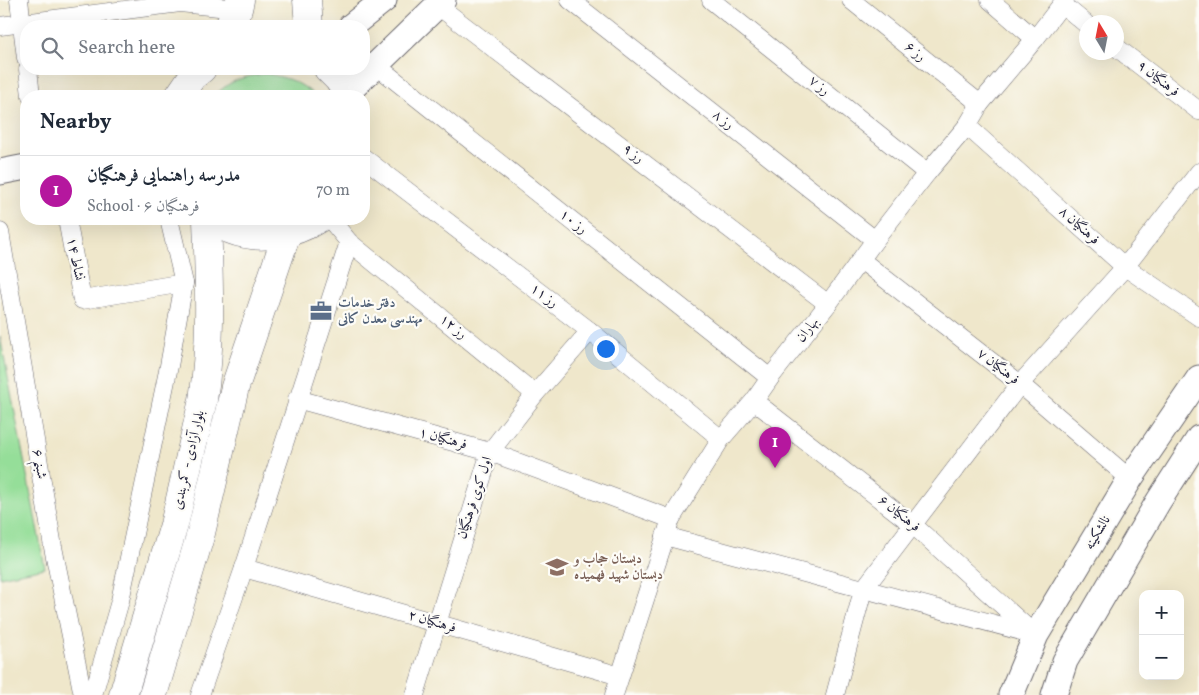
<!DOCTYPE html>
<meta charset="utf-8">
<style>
body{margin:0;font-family:Vollkorn,Amiri,serif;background:#f6f6f7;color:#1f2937}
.controls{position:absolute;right:15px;bottom:15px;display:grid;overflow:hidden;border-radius:10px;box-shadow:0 5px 20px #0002}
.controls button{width:45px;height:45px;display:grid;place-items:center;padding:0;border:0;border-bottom:1px solid #e0e1e3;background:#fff;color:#1f2937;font:25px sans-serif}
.compass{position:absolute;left:1079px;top:15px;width:45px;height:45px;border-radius:50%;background:#fff;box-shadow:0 5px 20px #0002;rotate:350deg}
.you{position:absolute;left:605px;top:348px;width:18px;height:18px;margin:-12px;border:4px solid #fff;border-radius:50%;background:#1a73e8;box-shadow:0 0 0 8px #1a73e833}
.badge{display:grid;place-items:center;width:32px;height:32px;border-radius:50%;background:#b5179e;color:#fff;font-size:16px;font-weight:700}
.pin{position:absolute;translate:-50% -41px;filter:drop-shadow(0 1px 2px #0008)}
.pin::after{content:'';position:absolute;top:26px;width:18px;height:15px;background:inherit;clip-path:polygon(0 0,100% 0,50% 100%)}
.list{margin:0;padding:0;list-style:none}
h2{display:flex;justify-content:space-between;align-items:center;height:65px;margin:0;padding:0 20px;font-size:21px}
h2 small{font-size:16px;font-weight:400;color:#747a83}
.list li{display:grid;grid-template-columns:32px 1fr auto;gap:15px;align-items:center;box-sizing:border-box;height:70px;padding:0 20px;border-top:1px solid #e0e1e3}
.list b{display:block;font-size:19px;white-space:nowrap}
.list p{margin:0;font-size:16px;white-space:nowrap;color:#747a83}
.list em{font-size:16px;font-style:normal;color:#747a83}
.icon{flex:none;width:28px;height:28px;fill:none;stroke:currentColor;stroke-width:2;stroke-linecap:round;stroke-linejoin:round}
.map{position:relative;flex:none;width:1199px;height:695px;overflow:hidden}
.search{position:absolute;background:#fff;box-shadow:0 5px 20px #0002;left:20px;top:20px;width:350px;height:55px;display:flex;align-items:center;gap:12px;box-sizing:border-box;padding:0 18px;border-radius:20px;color:#747a83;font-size:19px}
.panel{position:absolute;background:#fff;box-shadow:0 5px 20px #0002;left:20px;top:90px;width:350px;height:135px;border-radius:20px}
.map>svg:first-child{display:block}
.green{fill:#95de99;stroke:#5c806a}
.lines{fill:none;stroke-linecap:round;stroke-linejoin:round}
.street-casing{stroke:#6a676d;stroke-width:19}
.secondary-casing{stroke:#6a676d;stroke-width:27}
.primary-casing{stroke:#6a676d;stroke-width:29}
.street{stroke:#fff;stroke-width:18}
.secondary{stroke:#fff;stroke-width:25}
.primary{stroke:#fff;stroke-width:28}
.labels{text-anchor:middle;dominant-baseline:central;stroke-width:4.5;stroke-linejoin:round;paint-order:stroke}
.street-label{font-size:14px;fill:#22223b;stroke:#fdfcf7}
.service-label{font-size:14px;font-weight:bold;fill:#4e5e75;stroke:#fdfcf7;text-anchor:start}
.education-label{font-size:14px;font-weight:bold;fill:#785e54;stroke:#fdfcf7;text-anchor:start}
</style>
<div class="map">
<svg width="1199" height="695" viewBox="0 0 1199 695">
<rect width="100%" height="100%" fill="#fdfcf7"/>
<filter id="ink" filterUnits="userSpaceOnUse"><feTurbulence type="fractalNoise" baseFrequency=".02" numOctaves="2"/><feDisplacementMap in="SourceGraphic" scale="10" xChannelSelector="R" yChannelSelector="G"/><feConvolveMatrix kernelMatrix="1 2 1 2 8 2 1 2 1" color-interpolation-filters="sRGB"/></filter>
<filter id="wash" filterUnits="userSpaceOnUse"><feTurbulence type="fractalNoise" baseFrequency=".0096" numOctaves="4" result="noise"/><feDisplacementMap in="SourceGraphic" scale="20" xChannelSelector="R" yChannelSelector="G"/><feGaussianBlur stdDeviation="1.12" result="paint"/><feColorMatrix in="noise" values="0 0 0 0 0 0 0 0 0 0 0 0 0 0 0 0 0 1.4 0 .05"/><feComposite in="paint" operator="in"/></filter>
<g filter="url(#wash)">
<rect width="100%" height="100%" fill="#efe7cb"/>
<!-- green -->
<g class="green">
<path d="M266,74C286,77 301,82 315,96H214C232,79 242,77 266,74Z"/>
<polygon points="0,336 45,568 0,577"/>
</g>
</g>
<g filter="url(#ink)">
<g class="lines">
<!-- street casing -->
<g class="street-casing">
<g id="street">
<polyline points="19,0 26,58"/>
<polyline points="570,0 875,240"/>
<polyline points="711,0 927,173"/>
<polyline points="851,0 980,104"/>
<polyline points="990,0 1035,39"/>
<polyline points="1062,4 1086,24"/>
<polyline points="437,5 828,304"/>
<polyline points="0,26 180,3 238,9"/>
<polyline points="1116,47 1199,111"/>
<polyline points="377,66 770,378"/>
<polyline points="28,69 31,96"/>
<polyline points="967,126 1125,267 1199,317"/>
<polyline points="364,158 590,331 721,439"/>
<polyline points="67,219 82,300 184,283"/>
<polyline points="330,219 349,242 535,394"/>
<polyline points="0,232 53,547 83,695"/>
<polyline points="861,260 1020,384 1130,479"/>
<polyline points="297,399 490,452 671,519"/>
<polyline points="754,401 912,524 1034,634"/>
<polyline points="665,536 1036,635"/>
<polyline points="244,568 620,676"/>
<polyline points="93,695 120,601 169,366 184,283 169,219"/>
<polyline points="200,695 244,568 349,242"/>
<polyline points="415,695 490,452 535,394 590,331"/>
<polyline points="614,695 671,519 721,439 754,401 770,378 828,304 875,240 927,173 967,126 980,104 1035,39 1065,0"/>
<polyline points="835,695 863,590 1020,384 1125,267 1199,172"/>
</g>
</g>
<!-- secondary casing -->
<g class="secondary-casing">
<g id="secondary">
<polyline points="351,26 384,0"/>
<polyline points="347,93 443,0"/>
<polyline points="0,172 26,167"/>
<polyline points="1011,695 1036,635 1130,479 1199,378"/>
<polyline points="1054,695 1065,661 1158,502 1199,438"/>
</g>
</g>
<!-- primary casing -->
<g class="primary-casing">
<g id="primary">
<polyline points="307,0 309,26"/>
<polyline points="229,26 238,9 240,0"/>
<polyline points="328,69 338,79 349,96"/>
<polyline points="179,96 192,77 202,69"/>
<path d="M210,219C217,222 224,227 231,230C259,241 293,235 318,219"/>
<path d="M123,695L174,525L203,400C212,341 209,279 207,219"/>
<polyline points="153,695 201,533 235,387 287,233"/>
</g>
</g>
<!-- street -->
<use href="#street" class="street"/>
<!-- secondary -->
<use href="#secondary" class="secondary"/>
<!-- primary -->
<use href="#primary" class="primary"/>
</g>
</g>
<!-- icons -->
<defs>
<g id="office-bare" transform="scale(1.725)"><path d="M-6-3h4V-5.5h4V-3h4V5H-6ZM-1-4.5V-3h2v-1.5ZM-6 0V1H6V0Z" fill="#5c6f8a" stroke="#fdfcf7" stroke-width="2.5" paint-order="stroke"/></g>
<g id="school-bare" transform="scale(1.725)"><path d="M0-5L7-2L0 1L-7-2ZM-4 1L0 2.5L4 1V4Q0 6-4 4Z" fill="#8d6e63" stroke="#fdfcf7" stroke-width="2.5" paint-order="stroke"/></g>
</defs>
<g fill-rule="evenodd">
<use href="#office-bare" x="321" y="311"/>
<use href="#school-bare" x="557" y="567"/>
</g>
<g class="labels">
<!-- street labels -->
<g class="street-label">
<text transform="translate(915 52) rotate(39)">رز ۶</text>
<text transform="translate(1158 79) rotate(38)">فرهنگیان ۹</text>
<text transform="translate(819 86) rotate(39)">رز ۷</text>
<text transform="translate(723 120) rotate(38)">رز ۸</text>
<text transform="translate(633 154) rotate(37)">رز ۹</text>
<text transform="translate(573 222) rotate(38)">رز ۱۰</text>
<text transform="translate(1079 226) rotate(42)">فرهنگیان ۸</text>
<text transform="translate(75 259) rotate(79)">نشاط ۱۴</text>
<text transform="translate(544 296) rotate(37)">رز ۱۱</text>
<text transform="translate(453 327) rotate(39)">رز ۱۲</text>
<text transform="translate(808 330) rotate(-52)">بهاران</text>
<text transform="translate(998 367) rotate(38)">فرهنگیان ۷</text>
<text transform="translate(443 439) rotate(15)">فرهنگیان ۱</text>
<text transform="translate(189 460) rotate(-77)">بلوار آزادی - کمربندی</text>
<text transform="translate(39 464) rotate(80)">شبنم ۶</text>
<text transform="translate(475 498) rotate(-72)">اول کوی فرهنگیان</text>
<text transform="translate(899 514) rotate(39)">فرهنگیان ۶</text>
<text transform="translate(1098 533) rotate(-59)">نالشکینه</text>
<text transform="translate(432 622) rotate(16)">فرهنگیان ۲</text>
</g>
<!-- service labels -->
<g class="service-label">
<text x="338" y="303">دفتر خدمات<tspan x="338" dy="16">مهندسی معدن کانی</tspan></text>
</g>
<!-- education labels -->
<g class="education-label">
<text x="574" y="559">دبستان حجاب و<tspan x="574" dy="16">دبستان شهید فهمیده</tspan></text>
</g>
</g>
</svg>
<div class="controls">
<button>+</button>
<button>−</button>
</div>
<svg class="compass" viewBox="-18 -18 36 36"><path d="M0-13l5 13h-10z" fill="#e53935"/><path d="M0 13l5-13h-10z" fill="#747a83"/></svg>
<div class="you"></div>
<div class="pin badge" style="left:775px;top:468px">1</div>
<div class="search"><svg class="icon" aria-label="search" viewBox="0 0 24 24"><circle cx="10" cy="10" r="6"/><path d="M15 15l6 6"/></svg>Search here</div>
<section class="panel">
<h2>Nearby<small></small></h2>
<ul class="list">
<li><span class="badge">1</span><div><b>مدرسه راهنمایی فرهنگیان</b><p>School · فرهنگیان ۶</p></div><em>70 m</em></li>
</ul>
</section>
</div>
